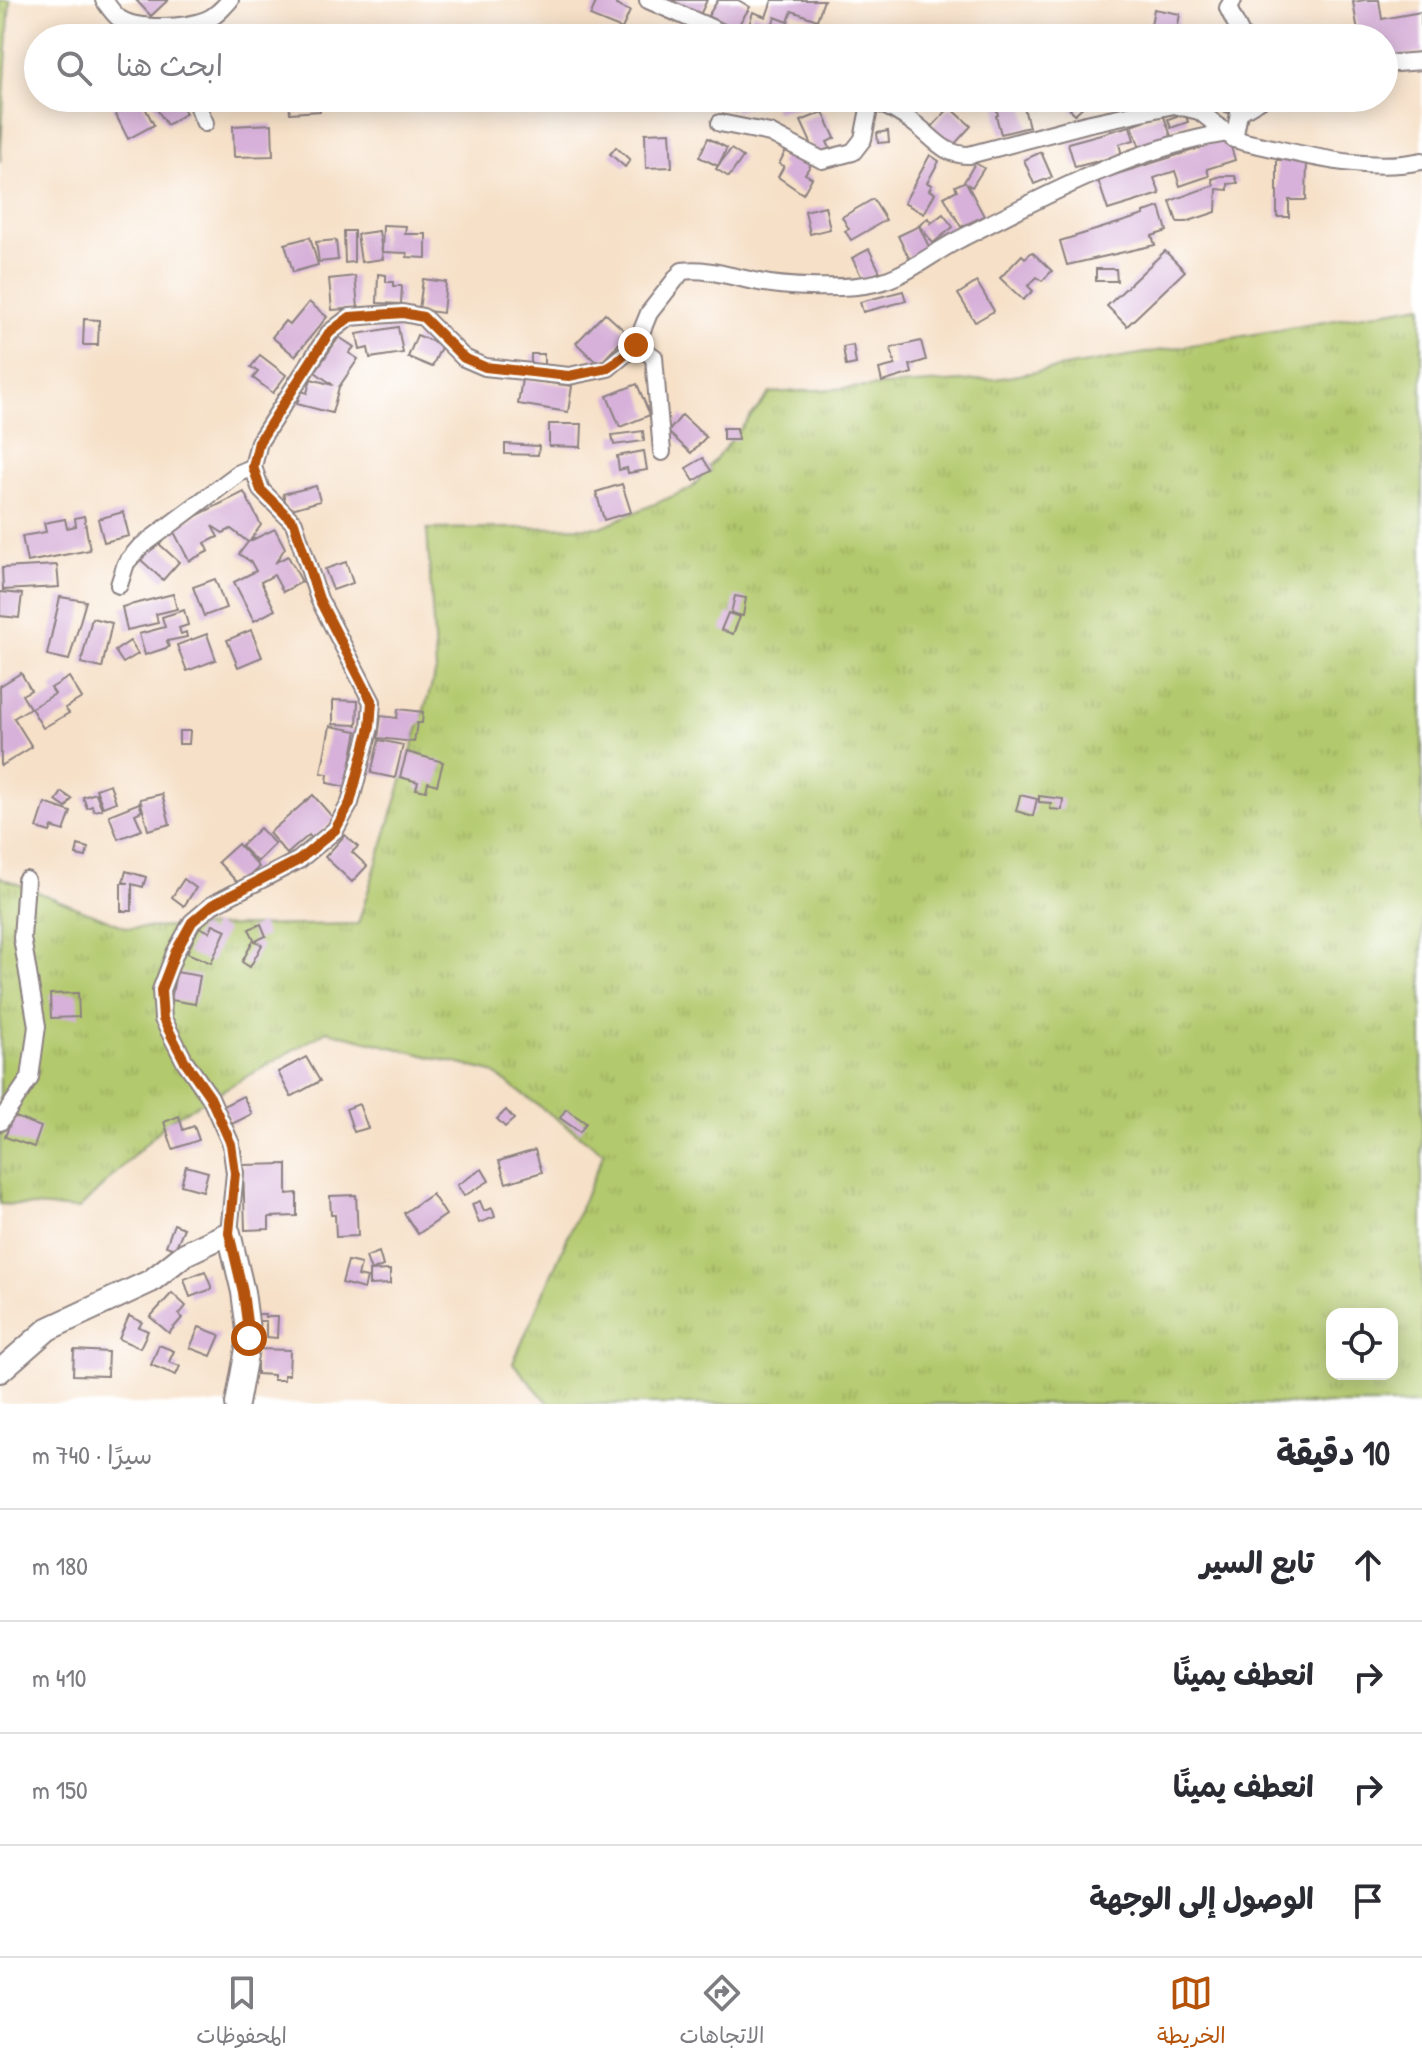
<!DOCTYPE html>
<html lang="ar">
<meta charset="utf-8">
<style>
body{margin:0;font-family:"Patrick Hand","Playpen Sans Arabic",sans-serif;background:#f7f7f7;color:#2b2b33;direction:rtl}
.controls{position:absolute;right:24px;bottom:24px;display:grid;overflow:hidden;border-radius:16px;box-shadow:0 4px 20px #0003}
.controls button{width:72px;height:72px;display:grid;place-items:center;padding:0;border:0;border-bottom:2px solid #e1e1e2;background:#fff;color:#2b2b33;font:40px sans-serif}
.stop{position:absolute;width:24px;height:24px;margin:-18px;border:6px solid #b45309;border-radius:50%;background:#fff}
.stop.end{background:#b45309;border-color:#fff;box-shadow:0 2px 8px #0008}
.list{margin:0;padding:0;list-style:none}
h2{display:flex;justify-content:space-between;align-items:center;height:104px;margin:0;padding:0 32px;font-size:34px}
h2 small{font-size:26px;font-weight:400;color:#7c7c81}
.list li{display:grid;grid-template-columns:52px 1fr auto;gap:24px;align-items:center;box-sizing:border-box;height:112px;padding:0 32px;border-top:2px solid #e1e1e2}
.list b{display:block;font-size:30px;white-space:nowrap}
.list em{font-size:26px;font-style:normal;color:#7c7c81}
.icon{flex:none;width:44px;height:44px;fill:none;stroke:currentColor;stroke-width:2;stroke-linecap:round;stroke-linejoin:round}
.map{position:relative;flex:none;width:1422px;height:1404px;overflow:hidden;direction:ltr}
.search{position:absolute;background:#fff;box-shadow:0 4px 20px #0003;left:24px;right:24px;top:24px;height:88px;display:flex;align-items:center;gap:20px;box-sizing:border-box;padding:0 28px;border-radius:44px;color:#7c7c81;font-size:30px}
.sheet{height:552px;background:#fff}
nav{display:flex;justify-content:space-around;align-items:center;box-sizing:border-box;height:112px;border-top:2px solid #e1e1e2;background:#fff;font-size:22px;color:#7c7c81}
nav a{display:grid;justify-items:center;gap:4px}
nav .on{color:#b45309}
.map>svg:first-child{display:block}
.grass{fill:url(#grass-tufts);stroke:#6a7654;stroke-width:2;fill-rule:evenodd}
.building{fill:#d7b1d9}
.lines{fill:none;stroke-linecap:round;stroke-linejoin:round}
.street-casing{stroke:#8c8181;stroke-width:20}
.secondary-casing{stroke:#8c8181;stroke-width:26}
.street{stroke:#fff;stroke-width:16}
.secondary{stroke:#fff;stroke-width:22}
.route{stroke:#b45309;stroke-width:10}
</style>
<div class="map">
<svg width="1422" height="1404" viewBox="0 0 1422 1404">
<defs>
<pattern id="grass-tufts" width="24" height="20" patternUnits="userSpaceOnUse" patternTransform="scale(2)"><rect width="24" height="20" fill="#b3c96d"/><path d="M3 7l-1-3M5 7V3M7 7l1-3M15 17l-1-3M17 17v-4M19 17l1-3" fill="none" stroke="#9aac5f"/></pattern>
</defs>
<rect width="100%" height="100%" fill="#fff"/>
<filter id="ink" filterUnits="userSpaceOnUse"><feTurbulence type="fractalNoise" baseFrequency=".0125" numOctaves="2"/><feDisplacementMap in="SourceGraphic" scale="16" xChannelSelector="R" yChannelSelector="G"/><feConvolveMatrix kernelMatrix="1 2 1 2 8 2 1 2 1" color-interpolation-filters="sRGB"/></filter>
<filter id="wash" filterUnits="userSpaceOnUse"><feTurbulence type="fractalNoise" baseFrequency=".006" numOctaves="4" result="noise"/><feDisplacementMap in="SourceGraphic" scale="32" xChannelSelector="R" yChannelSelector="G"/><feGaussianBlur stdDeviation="1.8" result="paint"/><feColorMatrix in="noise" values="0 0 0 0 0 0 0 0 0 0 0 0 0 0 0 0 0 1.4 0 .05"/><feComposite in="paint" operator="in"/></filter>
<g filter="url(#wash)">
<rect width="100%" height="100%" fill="#f6e0c7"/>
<!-- grass -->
<g class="grass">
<polygon points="0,0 10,0 0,162"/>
<path d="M1422,305V1404H549L513,1363L604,1153L492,1072L327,1031L170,1120L79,1209L0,1204V877L128,928L358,924L436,671L427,529L601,527L692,488L770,393L995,379ZM1332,1314H1392V1374H1332Z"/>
</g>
<g id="blocks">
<!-- building -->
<g class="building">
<polygon points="136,0 168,0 151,16"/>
<polygon points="597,0 618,0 616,5 630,11 622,29 590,16"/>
<polygon points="665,0 707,0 700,15"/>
<polygon points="718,0 738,0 750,7 734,32 708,16"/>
<polygon points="772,0 824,0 817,20 792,11 788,22 775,17 773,23 804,34 808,24 827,31 824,38 745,38 753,12 766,17"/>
<polygon points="1365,0 1379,0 1382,19 1421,12 1422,52 1387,58 1384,38 1359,38 1353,2"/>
<polygon points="1154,9 1180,14 1176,36 1150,30"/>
<polygon points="140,98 154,125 128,139 112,107 128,100 129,102"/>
<polygon points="150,98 177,98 186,113 167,125"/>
<polygon points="289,98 319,98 320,111 290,113"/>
<polygon points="326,98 355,98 355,102 327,104"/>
<polygon points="729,98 747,98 751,105 736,112"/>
<polygon points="773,98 805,98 806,106 775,112"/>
<polygon points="1059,98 1087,98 1090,100 1075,114"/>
<polygon points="1211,98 1240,98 1234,115 1208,106"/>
<polygon points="1022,100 1029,127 1001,134 996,116 998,115 996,107"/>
<polygon points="950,107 971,126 951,148 930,129"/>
<polygon points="823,112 835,138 827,142 830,148 816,154 801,121"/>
<polygon points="1185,113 1188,122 1171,128 1168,119"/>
<polygon points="1163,114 1171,136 1140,148 1132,125"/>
<polygon points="272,124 273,156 234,157 233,126"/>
<polygon points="1130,126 1134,140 1119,144 1122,155 1075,167 1068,143"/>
<polygon points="888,131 889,142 878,143 877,133"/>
<polygon points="670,132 672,167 646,168 645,133"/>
<polygon points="1228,137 1235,160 1207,169 1209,176 1180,186 1175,171 1154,178 1160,194 1108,210 1098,180 1200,148 1199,145"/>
<polygon points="708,138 727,148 718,166 731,149 743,157 729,177 716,169 718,166 699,157"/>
<polygon points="616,147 630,160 625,167 610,154"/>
<polygon points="786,150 811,164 805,174 812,178 803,194 778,177 784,166 779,164"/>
<polygon points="1041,152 1052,177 1034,184 1024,160"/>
<polygon points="930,155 939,161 927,183 932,185 929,190 935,193 924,214 904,203"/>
<polygon points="1277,160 1307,160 1306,200 1289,200 1289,217 1277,217"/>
<polygon points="975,163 984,168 972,187 967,184 984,216 961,227 944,197 957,190 955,186 964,182"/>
<polygon points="1221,176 1235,176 1238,183 1228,184 1228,190 1217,189 1216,212 1186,222 1177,222 1170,201 1214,185 1212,179"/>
<polygon points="873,199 886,220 851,240 845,231 849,229 842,217"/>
<polygon points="825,206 830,229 810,234 805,211"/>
<polygon points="1160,207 1167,231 1152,236 1155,245 1067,265 1060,241 1144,215 1144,212"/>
<polygon points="943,214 953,227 933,243 919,225 928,218 931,223"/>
<polygon points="383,225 406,226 405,234 426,234 426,258 407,257 407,253 382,252"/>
<polygon points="919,226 930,249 910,260 898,236"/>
<polygon points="344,231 354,231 354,262 345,263"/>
<polygon points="379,231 383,259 361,262 357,234"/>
<polygon points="310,237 318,265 293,272 285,244"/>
<polygon points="336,240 338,260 319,262 316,242"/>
<polygon points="869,249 880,272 863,280 852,258"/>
<polygon points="1165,251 1185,271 1127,326 1107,306"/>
<polygon points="1032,252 1052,271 1042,281 1037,277 1028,286 1033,291 1023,300 1000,278 1022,255 1025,258"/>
<polygon points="1096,269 1116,269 1117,281 1096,281"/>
<polygon points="378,274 386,275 386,282 393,282 393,286 402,286 401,304 377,303"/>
<polygon points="355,276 358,308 332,310 329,279"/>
<polygon points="423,279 446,282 443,313 419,310"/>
<polygon points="977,282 994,311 975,322 958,294"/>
<polygon points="903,291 906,301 863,312 860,302"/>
<polygon points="309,302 327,317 295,356 272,337 285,321 290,325"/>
<polygon points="605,313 628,334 599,365 576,343"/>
<polygon points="84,319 99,320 98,345 83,345"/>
<polygon points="398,327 403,353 370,358 368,348 360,350 357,334"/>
<polygon points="417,335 442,345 432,367 408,357"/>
<polygon points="339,337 354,347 349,353 358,359 339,387 332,413 297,404 301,391 307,393 311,379 333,385 315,372"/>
<polygon points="921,341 926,360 910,365 912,373 882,382 879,369 895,365 891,348"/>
<polygon points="853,345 856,364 846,366 843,347"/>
<polygon points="531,354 544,354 544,366 531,365"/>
<polygon points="260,355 286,375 273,393 253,378 258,372 251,367"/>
<polygon points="522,379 572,386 568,412 518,404"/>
<polygon points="637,384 650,415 620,427 607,396"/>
<polygon points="682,415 706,437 691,453 668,432"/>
<polygon points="549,424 582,424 581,447 549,446"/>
<polygon points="723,428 737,428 738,440 723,440"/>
<polygon points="643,431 644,441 614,445 612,435"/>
<polygon points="505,444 539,446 538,455 505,454"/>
<polygon points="644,451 647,470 628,473 627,468 619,470 617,456"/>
<polygon points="703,458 711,471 694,481 686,468"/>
<polygon points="622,484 631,512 604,520 596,492"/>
<polygon points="316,486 320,501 288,510 283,494"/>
<polygon points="244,492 261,525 250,541 275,529 285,548 276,562 288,556 302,582 283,592 274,575 261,582 275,610 254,621 234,582 256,571 251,562 239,554 248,542 231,529 223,533 212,526 218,537 205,543 209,551 189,561 172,528"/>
<polygon points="123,512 129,536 104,542 98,519"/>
<polygon points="84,516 90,550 27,562 22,536 46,532 44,523 65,519 67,528 76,526 75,518"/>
<polygon points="157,542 179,562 163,580 141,560"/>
<polygon points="346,562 353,583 333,590 325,569"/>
<polygon points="57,565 59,587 3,590 2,568"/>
<polygon points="215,579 226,608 204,616 193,587"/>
<polygon points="0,592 22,594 19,618 0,616"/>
<polygon points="173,594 177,609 156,614 158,623 127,630 122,607"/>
<polygon points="735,596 746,598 743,616 731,613"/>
<polygon points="60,597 86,601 69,660 47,655"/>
<polygon points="184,610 188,625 179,628 181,634 186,632 187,637 167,641 169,647 145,655 139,634 165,627 162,617"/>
<polygon points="728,613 740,617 733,634 721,630"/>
<polygon points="92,618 112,623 102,668 81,663"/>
<polygon points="251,630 262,657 238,667 227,640"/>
<polygon points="207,634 216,660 187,671 177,645"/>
<polygon points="130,641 138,654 123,663 115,651"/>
<polygon points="21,673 31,690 22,695 30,708 14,718 32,747 1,766 0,686"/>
<polygon points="69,677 82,698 65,708 69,713 43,728 31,708 55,694 51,688"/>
<polygon points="333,700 358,701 357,725 333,724"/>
<polygon points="398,709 423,712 422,723 417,723 414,742 378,738 381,716 397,718"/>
<polygon points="330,726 357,731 346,787 327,783 328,774 321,773"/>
<polygon points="179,731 190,731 189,744 179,744"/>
<polygon points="379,740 403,745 395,778 371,773"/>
<polygon points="407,752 443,762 437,785 428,782 426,791 416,789 418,782 400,777"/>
<polygon points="110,784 116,802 103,807 96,789"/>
<polygon points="62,792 72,799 66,808 56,801"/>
<polygon points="96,793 102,809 94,811 92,806 87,808 83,797"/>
<polygon points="162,794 170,824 148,830 140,799"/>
<polygon points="313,795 335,820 312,839 309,835 287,854 269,833"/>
<polygon points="1020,795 1037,799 1033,816 1016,811"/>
<polygon points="1039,796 1063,799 1062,810 1050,809 1051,803 1039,802"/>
<polygon points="45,803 71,812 64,831 52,827 50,832 37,828"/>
<polygon points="139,803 142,811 135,814 142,830 118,839 109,815"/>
<polygon points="260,828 275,844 257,862 241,846"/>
<polygon points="345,835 358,847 352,852 367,866 352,882 325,857"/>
<polygon points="238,844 259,867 240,885 218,862"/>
<polygon points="78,845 88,848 86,857 76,855"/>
<polygon points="126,871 146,877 143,887 132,884 132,911 121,911 121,883 128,883 123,882"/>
<polygon points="184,879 196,888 184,906 172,897"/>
<polygon points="213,924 226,930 211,963 187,953 199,927 210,932"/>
<polygon points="261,924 266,936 255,941 262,945 250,967 242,962 254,939 249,929"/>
<polygon points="176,972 200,976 195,1004 171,1000"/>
<polygon points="78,993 79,1017 51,1018 50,994"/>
<polygon points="306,1057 320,1081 291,1097 278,1072"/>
<polygon points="243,1096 252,1114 232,1124 223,1106"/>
<polygon points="359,1104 368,1128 354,1132 346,1109"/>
<polygon points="566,1109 586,1123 580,1132 560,1118"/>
<polygon points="506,1110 514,1119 505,1127 497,1119"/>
<polygon points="13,1116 41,1127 34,1147 5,1137"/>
<polygon points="179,1116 183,1130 194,1126 199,1140 173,1149 164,1122"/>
<polygon points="535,1150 542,1172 506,1183 499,1161"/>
<polygon points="287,1164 287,1194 297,1193 297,1216 269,1217 269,1229 245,1230 243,1165"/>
<polygon points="186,1166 208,1172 203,1191 181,1185"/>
<polygon points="482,1169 489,1181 464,1196 457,1185"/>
<polygon points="432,1194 446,1215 418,1234 404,1213"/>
<polygon points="356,1195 358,1236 336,1237 335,1215 331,1215 330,1196"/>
<polygon points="480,1201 484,1211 492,1208 495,1217 479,1223 472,1204"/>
<polygon points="174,1224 184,1228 175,1249 166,1246"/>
<polygon points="379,1252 383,1266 371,1271 366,1257"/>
<polygon points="348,1261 361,1264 358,1276 367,1278 364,1289 342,1283"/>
<polygon points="390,1270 390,1284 369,1285 369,1271"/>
<polygon points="205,1271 212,1289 190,1297 184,1279"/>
<polygon points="172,1293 186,1306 179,1315 182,1318 169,1333 150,1317"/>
<polygon points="255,1314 265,1314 265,1317 278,1317 277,1338 266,1337 266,1321 255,1321"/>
<polygon points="129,1316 142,1322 139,1327 148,1331 140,1348 119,1339"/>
<polygon points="199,1327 220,1335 211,1356 190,1348"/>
<polygon points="159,1345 174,1351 169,1362 180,1366 176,1375 151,1365"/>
<polygon points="257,1349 290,1350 289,1375 284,1375 284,1380 273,1380 273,1375 257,1374"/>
<polygon points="74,1350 108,1352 107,1376 73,1375"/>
</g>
</g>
</g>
<g filter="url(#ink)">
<use href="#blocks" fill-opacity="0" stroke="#8c8181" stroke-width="2"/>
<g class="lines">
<!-- street casing -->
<g class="street-casing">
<g id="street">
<path d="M104,0C109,7 113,14 120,19C139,31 186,28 206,20C216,16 223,8 230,0"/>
<polyline points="648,0 734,38"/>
<polyline points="1233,0 1228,8 1243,38"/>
<polyline points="1384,64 1422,61"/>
<polyline points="194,98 205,123"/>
<path d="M869,98C885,105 901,113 915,124C934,138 943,155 969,155L1086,124L1174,105L1199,111L1227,133"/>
<polyline points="1239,112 1263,98"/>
<polyline points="720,123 770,133 822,160 853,152 863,139 871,99"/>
<polyline points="1234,139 1242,98"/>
<polyline points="636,345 654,357 662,452"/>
<polyline points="119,585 126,563 139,548 239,473 253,467"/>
<polyline points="0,1122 30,1078 37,1026 22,938 26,880"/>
<path d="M229,1233L235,1173L231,1144L210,1097L184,1060L163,1019L161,990L175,953L192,922L212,905L299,860L335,830L350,803L370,727L372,702L319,599L294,523L261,490L253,467L259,442L329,333L350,317L403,313L423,317L464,358L485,367L569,376L608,368L636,345L649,313L682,271C708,268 729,276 754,281C785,288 845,290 876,283C907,276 933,252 962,238C1046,195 1133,148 1227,133L1234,139L1245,142C1303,154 1364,173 1422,161"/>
</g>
</g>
<!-- secondary casing -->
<g class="secondary-casing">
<polyline id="secondary" points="0,1371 48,1329 151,1281 185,1254 229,1233 243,1292 249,1338 237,1404"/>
</g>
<!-- street -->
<use href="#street" class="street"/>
<!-- secondary -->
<use href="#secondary" class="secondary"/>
</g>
</g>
<g class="lines" filter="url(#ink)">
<!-- route -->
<polyline class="route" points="249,1338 243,1292 229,1233 235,1173 231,1144 210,1097 184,1060 163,1019 161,990 175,953 192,922 212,905 299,860 335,830 350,803 370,727 372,702 319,599 294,523 261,490 253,467 259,442 329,333 350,317 403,313 423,317 464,358 485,367 569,376 608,368 636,345"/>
</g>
</svg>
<div class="controls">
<button><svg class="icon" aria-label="locate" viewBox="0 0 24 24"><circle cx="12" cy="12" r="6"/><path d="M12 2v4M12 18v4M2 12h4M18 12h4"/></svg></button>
</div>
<div class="stop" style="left:249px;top:1338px"></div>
<div class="stop end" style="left:636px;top:345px"></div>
<div class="search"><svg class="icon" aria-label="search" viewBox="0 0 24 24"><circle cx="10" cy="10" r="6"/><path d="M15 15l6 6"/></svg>ابحث هنا</div>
</div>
<section class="sheet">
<h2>10 دقيقة<small>سيرًا · 740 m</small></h2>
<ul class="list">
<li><svg class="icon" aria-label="ahead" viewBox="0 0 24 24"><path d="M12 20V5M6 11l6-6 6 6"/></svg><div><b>تابع السير</b></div><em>180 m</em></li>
<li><svg class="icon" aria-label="right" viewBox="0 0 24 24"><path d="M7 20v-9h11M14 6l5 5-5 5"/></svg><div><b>انعطف يمينًا</b></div><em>410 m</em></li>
<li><svg class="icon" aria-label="right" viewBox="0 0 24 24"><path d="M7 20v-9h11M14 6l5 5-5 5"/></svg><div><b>انعطف يمينًا</b></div><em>150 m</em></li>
<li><svg class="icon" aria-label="arrive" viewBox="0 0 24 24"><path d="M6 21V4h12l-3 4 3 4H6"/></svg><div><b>الوصول إلى الوجهة</b></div></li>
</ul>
</section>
<nav>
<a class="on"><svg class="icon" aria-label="map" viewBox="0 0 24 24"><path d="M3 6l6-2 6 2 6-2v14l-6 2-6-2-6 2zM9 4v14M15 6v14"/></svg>الخريطة</a>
<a><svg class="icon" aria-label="directions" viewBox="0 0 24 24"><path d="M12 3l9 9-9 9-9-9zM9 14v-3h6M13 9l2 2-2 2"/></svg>الاتجاهات</a>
<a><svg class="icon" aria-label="saved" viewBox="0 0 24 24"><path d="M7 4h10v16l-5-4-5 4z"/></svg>المحفوظات</a>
</nav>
